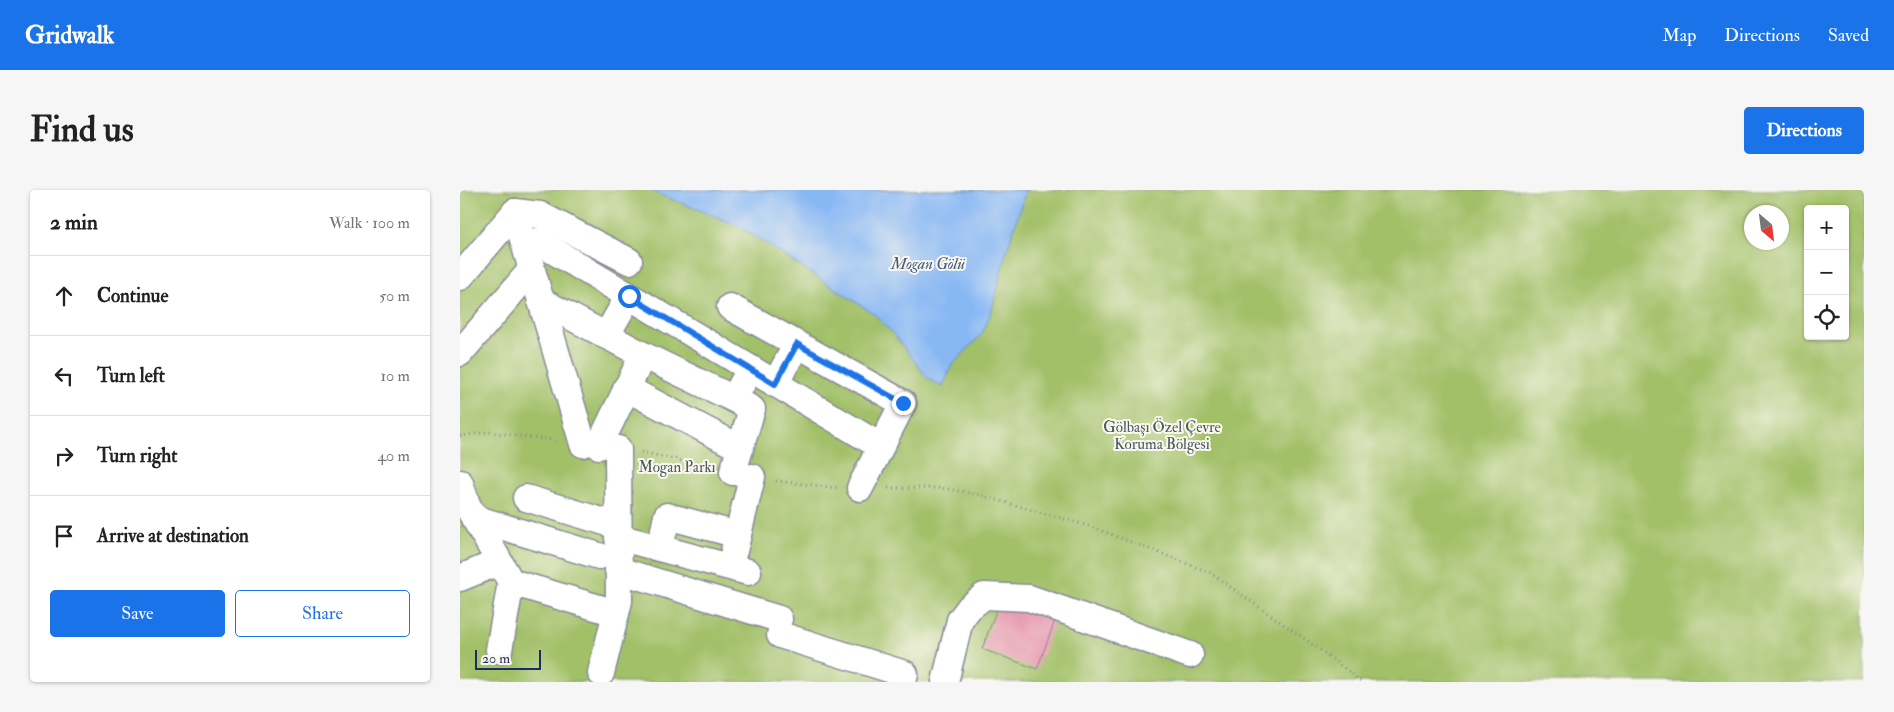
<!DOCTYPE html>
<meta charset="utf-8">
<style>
body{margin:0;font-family:"IM FELL Double Pica",serif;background:#f6f6f6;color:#222}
.controls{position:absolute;right:15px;top:15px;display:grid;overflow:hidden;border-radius:5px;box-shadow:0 1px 4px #0004}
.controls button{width:45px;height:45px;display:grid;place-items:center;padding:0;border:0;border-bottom:1px solid #e0e0e0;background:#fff;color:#222;font:25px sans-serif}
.compass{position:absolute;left:1284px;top:15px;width:45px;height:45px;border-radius:50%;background:#fff;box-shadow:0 1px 4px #0004;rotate:152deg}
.scale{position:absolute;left:15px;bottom:12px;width:66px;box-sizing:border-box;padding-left:5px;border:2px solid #1b2f5e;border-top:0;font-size:14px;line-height:18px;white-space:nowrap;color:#1b2f5e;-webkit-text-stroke:4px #fbf7ec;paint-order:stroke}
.stop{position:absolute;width:15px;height:15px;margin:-11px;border:4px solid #1a73e8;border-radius:50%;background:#fff}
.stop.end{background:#1a73e8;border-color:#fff;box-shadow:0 1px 5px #0008}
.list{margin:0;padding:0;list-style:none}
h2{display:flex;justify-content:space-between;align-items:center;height:65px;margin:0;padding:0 20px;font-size:21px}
h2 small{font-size:16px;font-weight:400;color:#767676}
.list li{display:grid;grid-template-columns:32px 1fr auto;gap:15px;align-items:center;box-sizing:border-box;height:80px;padding:0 20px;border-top:1px solid #e0e0e0}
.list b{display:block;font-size:19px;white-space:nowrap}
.list em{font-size:16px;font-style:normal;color:#767676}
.actions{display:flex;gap:10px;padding:15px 20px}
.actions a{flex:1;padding:11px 0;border:1px solid #1a73e8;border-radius:5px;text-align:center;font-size:18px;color:#1a73e8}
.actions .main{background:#1a73e8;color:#fff}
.icon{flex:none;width:28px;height:28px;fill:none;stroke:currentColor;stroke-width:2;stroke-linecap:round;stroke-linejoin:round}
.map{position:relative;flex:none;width:1404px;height:492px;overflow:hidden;border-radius:5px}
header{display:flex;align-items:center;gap:30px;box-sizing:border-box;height:70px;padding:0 25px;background:#1a73e8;color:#fff}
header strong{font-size:24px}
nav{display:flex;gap:28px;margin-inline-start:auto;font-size:18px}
.intro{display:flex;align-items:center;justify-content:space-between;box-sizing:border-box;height:120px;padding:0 30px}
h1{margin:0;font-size:35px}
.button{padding:12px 22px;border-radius:5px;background:#1a73e8;color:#fff;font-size:18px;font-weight:700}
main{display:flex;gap:30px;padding:0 30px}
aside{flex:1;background:#fff;border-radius:5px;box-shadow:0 1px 4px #0004}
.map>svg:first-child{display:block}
.green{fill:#a1c067;stroke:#5e7862;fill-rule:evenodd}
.water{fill:#88b8f4;stroke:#5274a9}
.building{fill:#e597ae}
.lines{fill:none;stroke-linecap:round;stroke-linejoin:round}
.minor-casing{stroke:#868a93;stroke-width:29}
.path{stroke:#868a93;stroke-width:3;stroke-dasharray:1 4;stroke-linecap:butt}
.minor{stroke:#fff;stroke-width:26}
.route{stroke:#1a73e8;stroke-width:6}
.labels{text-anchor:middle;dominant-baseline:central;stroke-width:4;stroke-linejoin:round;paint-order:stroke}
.park-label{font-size:15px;fill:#435a61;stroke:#fbf7ec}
.water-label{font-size:16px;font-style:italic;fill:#3c588b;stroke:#fbf7ec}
</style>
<header>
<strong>Gridwalk</strong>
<nav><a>Map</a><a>Directions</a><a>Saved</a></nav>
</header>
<div class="intro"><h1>Find us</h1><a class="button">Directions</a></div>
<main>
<aside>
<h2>2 min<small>Walk · 100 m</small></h2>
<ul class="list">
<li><svg class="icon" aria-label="ahead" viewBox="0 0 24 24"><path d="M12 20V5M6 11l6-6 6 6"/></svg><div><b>Continue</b></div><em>50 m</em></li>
<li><svg class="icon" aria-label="left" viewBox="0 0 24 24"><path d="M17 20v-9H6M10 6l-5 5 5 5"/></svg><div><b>Turn left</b></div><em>10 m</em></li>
<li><svg class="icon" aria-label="right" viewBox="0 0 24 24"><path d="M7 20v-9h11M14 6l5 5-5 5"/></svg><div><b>Turn right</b></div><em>40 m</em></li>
<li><svg class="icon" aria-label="arrive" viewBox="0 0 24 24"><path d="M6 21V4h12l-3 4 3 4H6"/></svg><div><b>Arrive at destination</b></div></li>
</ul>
<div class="actions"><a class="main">Save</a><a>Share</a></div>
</aside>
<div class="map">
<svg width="1404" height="492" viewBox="0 0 1404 492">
<rect width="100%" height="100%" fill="#fbf7ec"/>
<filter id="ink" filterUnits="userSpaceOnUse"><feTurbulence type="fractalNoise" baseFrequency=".02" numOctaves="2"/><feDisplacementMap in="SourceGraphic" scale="10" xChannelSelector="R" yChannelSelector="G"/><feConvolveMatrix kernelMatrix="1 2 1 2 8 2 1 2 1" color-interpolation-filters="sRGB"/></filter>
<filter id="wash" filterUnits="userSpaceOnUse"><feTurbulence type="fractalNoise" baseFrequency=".0096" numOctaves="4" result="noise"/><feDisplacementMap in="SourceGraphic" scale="20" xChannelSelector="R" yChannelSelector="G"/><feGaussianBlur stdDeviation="1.12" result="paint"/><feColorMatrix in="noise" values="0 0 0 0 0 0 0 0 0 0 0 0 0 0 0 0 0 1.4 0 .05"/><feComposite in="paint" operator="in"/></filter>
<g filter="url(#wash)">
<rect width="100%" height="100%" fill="#f0e5c8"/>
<!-- green -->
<path class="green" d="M0,0H1404V492H0ZM1348,19H1385V146H1348ZM1292,22H1322V52H1292Z"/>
<!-- water -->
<polygon class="water" points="188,0 566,0 545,67 531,123 522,144 492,175 483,197 468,189 435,146 414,124 277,35"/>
<g id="blocks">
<!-- building -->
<polygon class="building" points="541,408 596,428 577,479 522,459"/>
</g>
</g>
<g filter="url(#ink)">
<use href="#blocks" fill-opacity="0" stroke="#868a93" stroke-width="1"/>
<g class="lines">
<!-- minor casing -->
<g class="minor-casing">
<g id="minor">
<polyline points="55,22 123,254"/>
<polyline points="55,22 80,25 169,71"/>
<polyline points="77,51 420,256"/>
<polyline points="0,87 55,22"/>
<polyline points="81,111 183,165 139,256"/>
<polyline points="270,117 443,213 400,298"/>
<polyline points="146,146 169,106"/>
<polyline points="0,163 72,79"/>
<polyline points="183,165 274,209"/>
<polyline points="315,194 337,154"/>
<polyline points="166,198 280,258"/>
<polyline points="273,282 292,219 274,209 290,179"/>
<polyline points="0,293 8,317 51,392 39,460"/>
<polyline points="66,308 158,336"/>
<polyline points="14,328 139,366"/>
<polyline points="158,347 288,382"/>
<polyline points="200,358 207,326 278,345"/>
<polyline points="274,361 292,287"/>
<polyline points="158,380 319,429"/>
<polyline points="0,388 39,372"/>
<polyline points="51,392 156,423"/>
<polyline points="320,445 445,484 443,492"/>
<polyline points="141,483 159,411 158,259"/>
<polyline points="485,492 500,430 509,418 524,406 569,408 730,465"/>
</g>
</g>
<!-- path -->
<g class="path">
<polyline points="0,246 29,242 98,251"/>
<polyline points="181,262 251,277"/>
<polyline points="316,291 377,298"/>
<polyline points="428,298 483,298 516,304 632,337 749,382 862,461 902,492"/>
</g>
<!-- minor -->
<use href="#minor" class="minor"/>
</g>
</g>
<g class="lines" filter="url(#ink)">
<!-- route -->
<polyline class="route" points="169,106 315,194 337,154 443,213"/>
</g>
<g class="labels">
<!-- park labels -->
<g class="park-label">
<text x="702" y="237">Gölbaşı Özel Çevre<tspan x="702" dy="17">Koruma Bölgesi</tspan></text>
<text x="217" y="277">Mogan Parkı</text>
</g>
<!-- water labels -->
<g class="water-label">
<text x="468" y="74">Mogan Gölü</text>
</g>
</g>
</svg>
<div class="controls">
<button>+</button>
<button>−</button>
<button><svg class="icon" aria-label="locate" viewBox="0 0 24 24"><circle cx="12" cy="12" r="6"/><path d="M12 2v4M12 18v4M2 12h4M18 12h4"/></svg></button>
</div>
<svg class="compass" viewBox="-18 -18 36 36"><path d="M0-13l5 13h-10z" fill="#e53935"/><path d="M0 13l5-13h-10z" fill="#767676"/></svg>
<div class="scale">20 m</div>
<div class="stop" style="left:169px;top:106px"></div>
<div class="stop end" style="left:443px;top:213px"></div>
</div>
</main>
